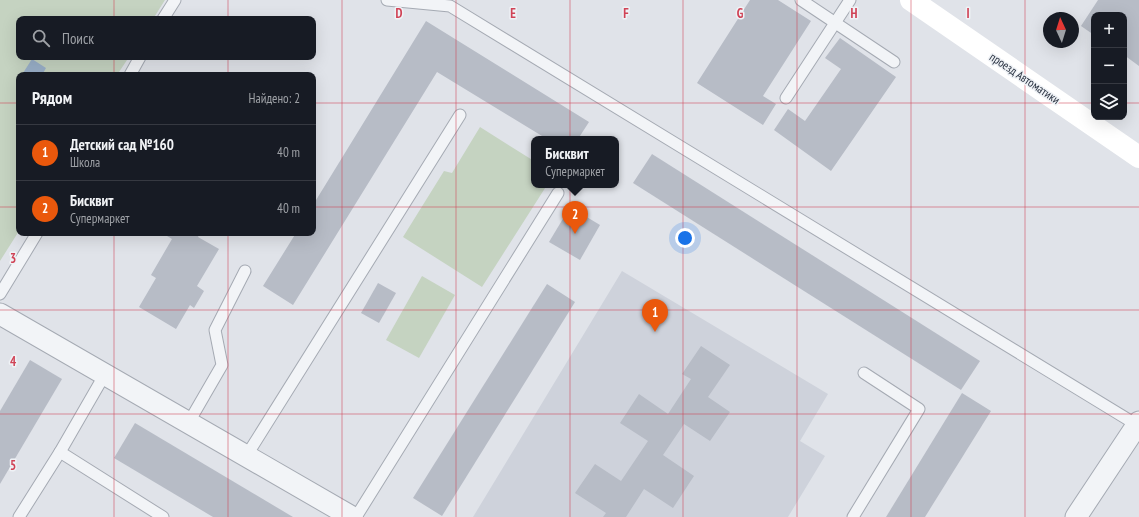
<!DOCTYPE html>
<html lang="ru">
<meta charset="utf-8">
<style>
body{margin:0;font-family:"PT Sans Narrow",sans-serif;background:#242831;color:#f1f3f6}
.controls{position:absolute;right:12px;top:12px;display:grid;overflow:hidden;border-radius:8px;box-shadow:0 4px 16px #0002}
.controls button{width:36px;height:36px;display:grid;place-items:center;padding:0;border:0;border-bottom:1px solid #363941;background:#171b24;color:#f1f3f6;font:20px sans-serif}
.compass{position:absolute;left:1043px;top:12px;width:36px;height:36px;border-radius:50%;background:#171b24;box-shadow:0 4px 16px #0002;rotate:356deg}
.you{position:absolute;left:685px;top:238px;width:14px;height:14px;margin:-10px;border:3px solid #fff;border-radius:50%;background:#1a73e8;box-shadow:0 0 0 6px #1a73e833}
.badge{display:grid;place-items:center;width:26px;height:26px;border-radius:50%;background:#ea580c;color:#fff;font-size:13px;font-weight:700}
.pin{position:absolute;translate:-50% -33px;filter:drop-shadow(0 1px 2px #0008)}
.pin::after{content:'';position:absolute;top:21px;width:14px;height:12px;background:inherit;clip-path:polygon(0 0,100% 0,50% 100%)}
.popup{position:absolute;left:531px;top:136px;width:88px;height:52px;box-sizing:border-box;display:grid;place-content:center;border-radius:8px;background:#171b24;filter:drop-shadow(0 1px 3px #0005);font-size:13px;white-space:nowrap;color:#9ea1a6}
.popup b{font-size:15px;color:#f1f3f6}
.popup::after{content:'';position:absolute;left:50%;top:100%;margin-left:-8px;border:8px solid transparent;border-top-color:#171b24}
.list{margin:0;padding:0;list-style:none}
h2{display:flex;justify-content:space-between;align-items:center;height:52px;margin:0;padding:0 16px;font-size:17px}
h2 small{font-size:13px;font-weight:400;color:#9ea1a6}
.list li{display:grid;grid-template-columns:26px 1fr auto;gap:12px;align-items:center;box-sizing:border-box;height:56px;padding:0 16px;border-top:1px solid #363941}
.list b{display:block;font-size:15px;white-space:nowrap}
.list p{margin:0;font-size:13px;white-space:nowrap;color:#9ea1a6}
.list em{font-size:13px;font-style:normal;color:#9ea1a6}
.icon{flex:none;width:22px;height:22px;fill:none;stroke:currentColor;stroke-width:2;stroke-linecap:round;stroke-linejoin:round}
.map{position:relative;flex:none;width:1139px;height:517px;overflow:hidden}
.search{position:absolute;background:#171b24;box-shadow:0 4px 16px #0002;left:16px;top:16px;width:300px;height:44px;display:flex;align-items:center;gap:10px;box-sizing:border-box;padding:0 14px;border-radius:8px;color:#9ea1a6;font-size:15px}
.panel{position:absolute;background:#171b24;box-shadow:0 4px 16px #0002;left:16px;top:72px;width:300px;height:164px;border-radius:8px}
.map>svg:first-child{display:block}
.built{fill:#ced2db}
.green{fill:#c5d3c1}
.water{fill:#9ab0c9}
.building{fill:#b7bcc6}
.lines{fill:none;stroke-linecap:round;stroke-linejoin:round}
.lane-casing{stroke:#a5aab3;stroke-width:13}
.street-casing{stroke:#a5aab3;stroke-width:23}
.lane{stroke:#f2f4f7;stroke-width:11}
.street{stroke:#f2f4f7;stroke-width:21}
.secondary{stroke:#fff;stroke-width:22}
.grid{fill:none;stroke:#d04356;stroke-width:1;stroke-opacity:0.55}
.labels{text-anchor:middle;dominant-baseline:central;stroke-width:3;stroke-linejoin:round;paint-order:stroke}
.street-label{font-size:12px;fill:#283140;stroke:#eff2f6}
.grid-label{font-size:13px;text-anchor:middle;font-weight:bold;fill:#d04356;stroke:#eff2f6;stroke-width:3;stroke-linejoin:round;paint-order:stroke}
</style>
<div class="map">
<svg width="1139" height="517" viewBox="0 0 1139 517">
<rect width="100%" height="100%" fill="#e0e3e9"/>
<!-- built -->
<polygon class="built" points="622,271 828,394 800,441 825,456 788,517 473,517"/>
<!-- green -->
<g class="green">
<polygon points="0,0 165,0 153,19 19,19 19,57 129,57 117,75 19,75 19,231 0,261"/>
<polygon points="480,127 534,161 534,185 547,185 482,287 403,237 444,171 452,173"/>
<polygon points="422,276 455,295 419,358 386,340"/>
</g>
<!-- water -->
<polygon class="water" points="32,59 46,68 42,75 27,75 23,73"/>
<!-- building -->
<g class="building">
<polygon points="750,0 778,0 811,21 763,96 776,104 763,125 697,83"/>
<polygon points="1098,0 1139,0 1139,66 1124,55 1124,15 1094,15 1094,35 1081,26"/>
<polygon points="426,21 589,122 578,139 547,139 437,72 293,305 263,286 296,233 313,233 313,205"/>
<polygon points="840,38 896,77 831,171 774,130 788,109 805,121 841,69 825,58"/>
<polygon points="652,154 980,361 961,390 633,183"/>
<polygon points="570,207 600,225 580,260 549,242"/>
<polygon points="162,233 200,233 198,237 219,249 197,286 204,291 194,308 190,305 176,329 139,307 156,278 151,275 172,239"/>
<polygon points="378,283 396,293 379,323 361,313"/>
<polygon points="547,284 575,302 442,516 413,498"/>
<polygon points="701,346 730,365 708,397 730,412 710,441 684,424 663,455 694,476 673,508 644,489 626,517 603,517 606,513 575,493 595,464 621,481 648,441 620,423 639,394 668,414 691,379 682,374"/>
<polygon points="30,360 62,379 0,484 0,411"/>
<polygon points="962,393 991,411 925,517 886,517"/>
<polygon points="135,423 293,517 213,517 114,458"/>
</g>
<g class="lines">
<!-- lane casing -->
<g class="lane-casing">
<g id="lane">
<polyline points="387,0 450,6 1137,425"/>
<polyline points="801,0 894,62"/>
<polyline points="163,19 175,0"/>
<polyline points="130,75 140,57"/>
<polyline points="786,98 850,0"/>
<polyline points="0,294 37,233"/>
<polyline points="105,374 60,452 163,517"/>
<polyline points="189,422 222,365 215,330 245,271"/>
<polyline points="247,455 460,115"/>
<polyline points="19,517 60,452"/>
<polyline points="356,517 558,193"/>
<polyline points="853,517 919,409 864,373"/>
</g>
</g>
<!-- street casing -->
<g class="street-casing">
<g id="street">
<polyline points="0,314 352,517"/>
<polyline points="1076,517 1139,422"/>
</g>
</g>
<!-- lane -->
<use href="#lane" class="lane"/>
<!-- street -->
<use href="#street" class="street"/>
<!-- secondary -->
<polyline class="secondary" points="911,0 1139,157"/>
</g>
<!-- grid -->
<path class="grid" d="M114,0V19M228,0V19M342,0V517M456,0V517M570,0V517M683,0V517M797,0V517M911,0V517M1025,0V517M114,57V75M228,57V75M0,103H19M313,103H1094M1124,103H1139M0,207H19M313,207H1139M114,233V517M228,233V517M0,310H1139M0,414H1139"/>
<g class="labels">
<!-- street labels -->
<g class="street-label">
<text transform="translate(1025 78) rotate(34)">проезд Автоматики</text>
</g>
</g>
<g class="grid-label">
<text x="399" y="18">D</text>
<text x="513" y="18">E</text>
<text x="626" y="18">F</text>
<text x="740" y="18">G</text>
<text x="854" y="18">H</text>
<text x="968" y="18">I</text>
<text x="13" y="263">3</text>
<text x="13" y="366">4</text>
<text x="13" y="470">5</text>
</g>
</svg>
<div class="controls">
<button>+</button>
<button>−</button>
<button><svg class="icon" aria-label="layers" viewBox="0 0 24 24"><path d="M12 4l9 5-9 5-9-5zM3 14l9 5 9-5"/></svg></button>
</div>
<svg class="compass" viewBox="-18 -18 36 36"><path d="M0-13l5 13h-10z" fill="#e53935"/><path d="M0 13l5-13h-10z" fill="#9ea1a6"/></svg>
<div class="you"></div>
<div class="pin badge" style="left:655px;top:332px">1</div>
<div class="pin badge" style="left:575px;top:234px">2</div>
<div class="popup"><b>Бисквит</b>Супермаркет</div>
<div class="search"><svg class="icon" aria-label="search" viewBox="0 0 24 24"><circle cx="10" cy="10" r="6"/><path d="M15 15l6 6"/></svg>Поиск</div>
<section class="panel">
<h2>Рядом<small>Найдено: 2</small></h2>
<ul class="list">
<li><span class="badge">1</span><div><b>Детский сад №160</b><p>Школа</p></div><em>40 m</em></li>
<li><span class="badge">2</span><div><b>Бисквит</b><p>Супермаркет</p></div><em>40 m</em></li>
</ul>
</section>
</div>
